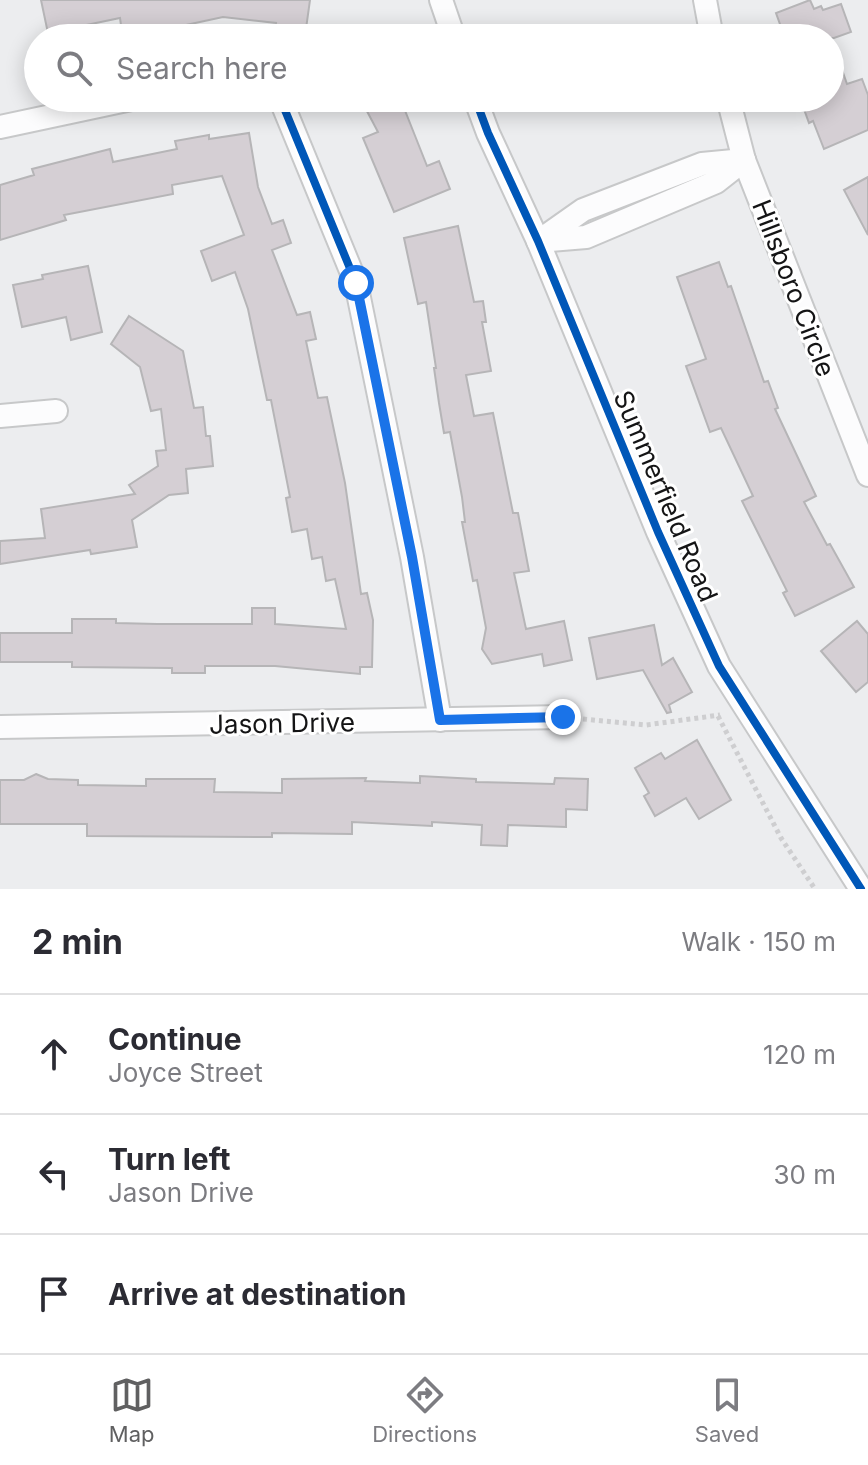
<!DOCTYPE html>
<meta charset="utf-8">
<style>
body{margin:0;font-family:Inter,sans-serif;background:#f7f7f7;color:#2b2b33}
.stop{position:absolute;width:24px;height:24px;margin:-18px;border:6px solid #1a73e8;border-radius:50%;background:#fff}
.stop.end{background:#1a73e8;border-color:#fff;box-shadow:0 2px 8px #0008}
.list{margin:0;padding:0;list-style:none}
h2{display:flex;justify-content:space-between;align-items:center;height:104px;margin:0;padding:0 32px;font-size:34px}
h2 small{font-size:26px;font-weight:400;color:#7c7c81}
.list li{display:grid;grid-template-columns:52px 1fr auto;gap:24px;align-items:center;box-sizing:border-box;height:120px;padding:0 32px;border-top:2px solid #e1e1e2}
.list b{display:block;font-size:30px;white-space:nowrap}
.list p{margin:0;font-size:26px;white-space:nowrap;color:#7c7c81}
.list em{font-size:26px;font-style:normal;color:#7c7c81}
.icon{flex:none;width:44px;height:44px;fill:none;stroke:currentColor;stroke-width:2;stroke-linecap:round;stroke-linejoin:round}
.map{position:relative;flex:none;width:868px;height:889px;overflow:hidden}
.search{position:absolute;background:#fff;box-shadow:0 4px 20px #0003;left:24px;right:24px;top:24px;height:88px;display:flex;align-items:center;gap:20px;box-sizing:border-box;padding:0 28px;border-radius:44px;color:#7c7c81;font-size:30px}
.sheet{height:464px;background:#fff}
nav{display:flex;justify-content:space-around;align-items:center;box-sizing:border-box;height:112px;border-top:2px solid #e1e1e2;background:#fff;font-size:22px;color:#7c7c81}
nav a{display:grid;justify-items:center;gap:4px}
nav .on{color:#606061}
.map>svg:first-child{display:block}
.building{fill:#d5cfd4;stroke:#b6b5b7;stroke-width:2}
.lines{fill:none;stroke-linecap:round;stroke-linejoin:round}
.minor-casing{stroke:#c7c8c9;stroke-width:26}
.path{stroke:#ceced0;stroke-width:5;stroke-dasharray:4 4;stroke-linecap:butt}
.minor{stroke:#fcfcfd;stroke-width:22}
.cycleway-casing{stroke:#fff;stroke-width:13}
.cycleway{stroke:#0057b8;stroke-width:8}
.route{stroke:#1a73e8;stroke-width:10}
.labels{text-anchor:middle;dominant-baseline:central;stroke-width:6;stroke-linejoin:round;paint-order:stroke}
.street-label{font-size:26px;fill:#141415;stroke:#fff}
</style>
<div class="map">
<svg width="868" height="889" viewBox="0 0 868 889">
<rect width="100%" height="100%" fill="#ecedef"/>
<!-- building -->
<g class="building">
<polygon points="41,0 310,0 305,36 275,32 276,23 223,17 158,31 157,26 122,32 120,18 67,29 69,38 49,38"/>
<polygon points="810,0 814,9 821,6 823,10 841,4 851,32 834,38 785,38 776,13"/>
<polygon points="833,44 847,84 862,79 868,95 868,130 824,149 813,121 809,123 800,98 830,98 830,45"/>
<polygon points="360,98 400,98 427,166 439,161 450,189 394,212 363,138 378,132"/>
<polygon points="249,133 258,187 272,224 283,220 291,243 272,250 297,315 310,312 316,339 306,341 318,398 327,397 345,483 361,594 367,593 373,620 372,667 360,667 360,674 275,666 205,666 205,673 172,673 172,668 72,667 72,662 0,662 0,633 72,633 72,619 116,619 116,623 157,624 252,624 252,608 275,608 275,624 346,629 335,579 326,581 322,557 312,559 307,529 292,532 286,498 290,497 271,400 267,400 248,309 235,272 212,281 201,251 244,235 222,176 172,185 173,194 64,215 66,220 0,240 0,185 34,175 32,169 110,149 113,162 177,149 175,141 209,135 209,139"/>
<polygon points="868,177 868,235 844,190"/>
<polygon points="458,226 474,302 483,301 486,322 482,322 491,371 466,375 474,416 493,413 513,513 518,513 529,571 514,573 526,629 564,621 572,660 544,666 542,654 492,664 482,649 486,628 477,580 473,581 462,522 465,522 462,497 450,432 444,433 439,403 434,368 436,368 426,302 418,304 404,238"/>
<polygon points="719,262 728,287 731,286 764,382 768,381 778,408 775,409 816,496 804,502 827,545 830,544 854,587 795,616 783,593 787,591 742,501 753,496 721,428 710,432 686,366 706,359 677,277"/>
<polygon points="88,266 102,332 71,340 66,317 22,327 13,285 43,279 42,275"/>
<polygon points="129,316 183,351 194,408 203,407 206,436 210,436 213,466 186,469 188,493 169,495 132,520 137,547 91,554 90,550 0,564 0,541 45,538 41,509 135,494 129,485 158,466 156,451 166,450 161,409 151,411 140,367 111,344"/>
<polygon points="857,621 868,634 868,682 856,692 821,651"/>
<polygon points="654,625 662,665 673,658 692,692 669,705 671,712 667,713 643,670 597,679 589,638"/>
<polygon points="697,740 731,800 699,819 686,798 655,816 644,796 649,793 635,768 661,753 665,759"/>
<polygon points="36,774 48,779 78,780 78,785 146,786 146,779 215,779 214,792 282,793 282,779 366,778 365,781 420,783 420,776 476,779 476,782 554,784 555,778 588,779 587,810 566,809 566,827 508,825 507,846 481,845 482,825 432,822 432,826 352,822 352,834 272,833 272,837 87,836 87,824 0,824 0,780 24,780"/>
</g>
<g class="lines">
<!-- minor casing -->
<g class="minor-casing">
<g id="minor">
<polyline points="441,0 454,38"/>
<polyline points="705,0 712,38"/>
<polyline points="280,98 356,283 412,557 440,720"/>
<polyline points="475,98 488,133 538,241 658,532 719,666 861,889"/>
<polyline points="728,98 744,160 868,475"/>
<polyline points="0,127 136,98"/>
<polyline points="538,241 586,237 716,182 744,160"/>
<polyline points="539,241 583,210 702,164 744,160"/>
<polyline points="0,416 56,411"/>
<polyline points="0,727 563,717"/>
</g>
</g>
<!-- path -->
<g class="path">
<polyline points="718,716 781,838 815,889"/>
<polyline points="583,719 646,725 720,715"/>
</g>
<!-- minor -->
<use href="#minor" class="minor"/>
<!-- cycleway casing -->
<g class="cycleway-casing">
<g id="cycleway">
<polyline points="280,98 356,283 412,557 440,720"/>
<polyline points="475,98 488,133 538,241 658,532 719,666 861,889"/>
</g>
</g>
<!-- cycleway -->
<use href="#cycleway" class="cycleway"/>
</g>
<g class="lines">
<!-- route -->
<polyline class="route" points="356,283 412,557 440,720 563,717"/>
</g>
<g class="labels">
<!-- street labels -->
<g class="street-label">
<text transform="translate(794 288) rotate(69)">Hillsboro Circle</text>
<text transform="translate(666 496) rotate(67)">Summerfield Road</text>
<text transform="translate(282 723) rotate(-1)">Jason Drive</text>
</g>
</g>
</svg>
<div class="stop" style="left:356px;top:283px"></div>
<div class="stop end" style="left:563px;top:717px"></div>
<div class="search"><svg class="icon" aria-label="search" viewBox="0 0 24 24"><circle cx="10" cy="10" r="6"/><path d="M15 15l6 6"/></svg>Search here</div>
</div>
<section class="sheet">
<h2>2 min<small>Walk · 150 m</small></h2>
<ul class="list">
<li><svg class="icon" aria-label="ahead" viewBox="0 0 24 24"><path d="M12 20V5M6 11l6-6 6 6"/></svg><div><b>Continue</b><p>Joyce Street</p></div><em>120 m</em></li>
<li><svg class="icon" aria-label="left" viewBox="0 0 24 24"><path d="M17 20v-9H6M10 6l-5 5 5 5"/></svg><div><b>Turn left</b><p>Jason Drive</p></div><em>30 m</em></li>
<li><svg class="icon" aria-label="arrive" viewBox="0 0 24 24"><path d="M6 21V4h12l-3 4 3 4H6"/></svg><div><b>Arrive at destination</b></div></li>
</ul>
</section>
<nav>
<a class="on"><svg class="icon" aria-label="map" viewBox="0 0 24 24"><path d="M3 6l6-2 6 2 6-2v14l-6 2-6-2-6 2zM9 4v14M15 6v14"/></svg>Map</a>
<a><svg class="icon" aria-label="directions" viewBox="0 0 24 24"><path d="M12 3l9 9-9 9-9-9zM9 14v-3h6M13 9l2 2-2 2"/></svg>Directions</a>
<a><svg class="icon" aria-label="saved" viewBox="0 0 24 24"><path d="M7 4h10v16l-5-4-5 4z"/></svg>Saved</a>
</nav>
